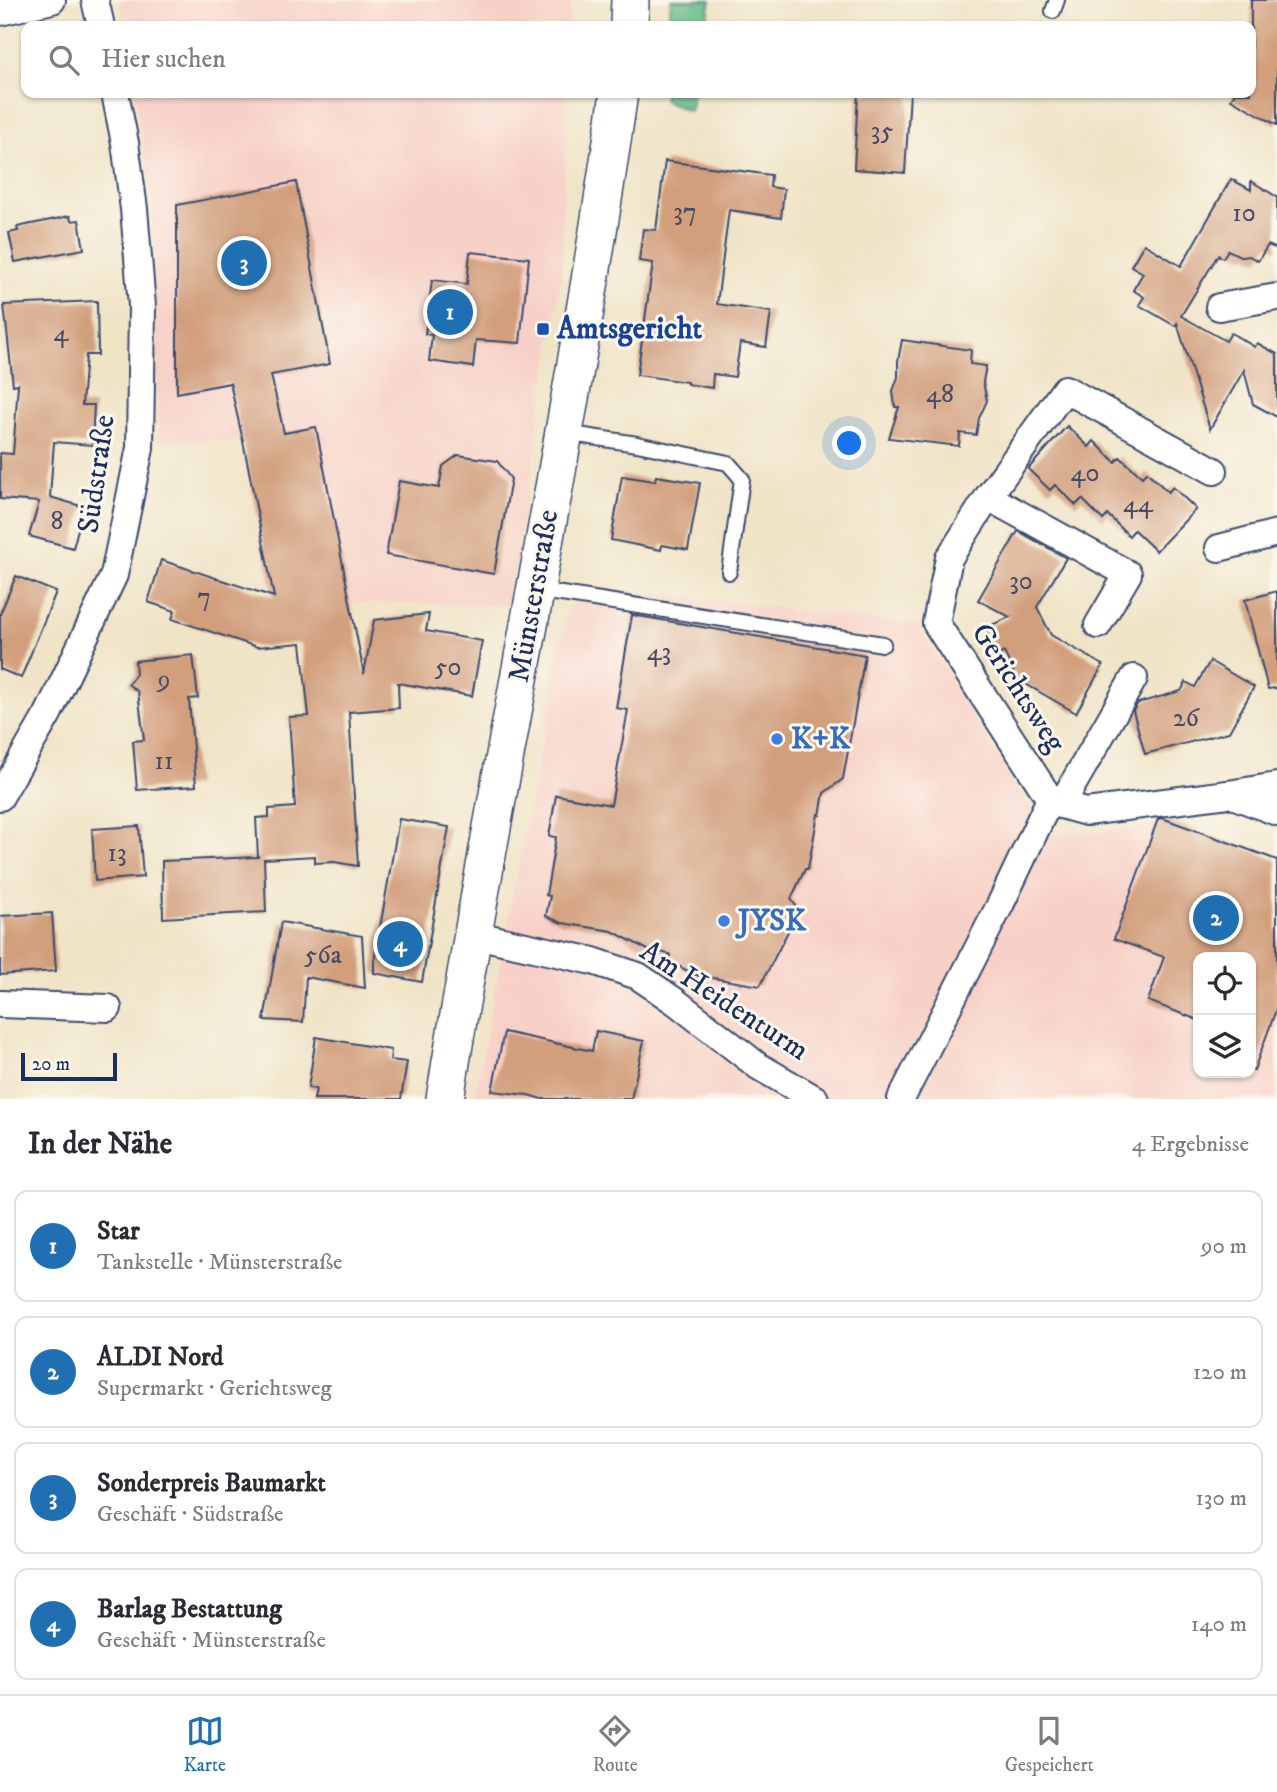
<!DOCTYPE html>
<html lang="de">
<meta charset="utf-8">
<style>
body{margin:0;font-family:"IM FELL DW Pica",serif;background:#f7f7f7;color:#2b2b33}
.controls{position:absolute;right:21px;bottom:21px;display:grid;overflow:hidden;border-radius:14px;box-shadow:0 2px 5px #0004}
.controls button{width:63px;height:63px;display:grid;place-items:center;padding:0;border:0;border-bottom:2px solid #e1e1e2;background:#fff;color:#2b2b33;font:35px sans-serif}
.scale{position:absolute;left:21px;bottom:18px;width:96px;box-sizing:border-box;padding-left:7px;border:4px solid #1b2f5e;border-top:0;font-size:19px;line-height:24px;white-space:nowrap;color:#1b2f5e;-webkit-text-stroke:5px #fbf7ec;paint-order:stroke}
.you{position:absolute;left:850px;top:444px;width:24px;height:24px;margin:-18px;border:5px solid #fff;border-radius:50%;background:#1a73e8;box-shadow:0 0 0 10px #1a73e833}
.badge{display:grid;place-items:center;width:46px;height:46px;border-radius:50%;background:#1f6fb2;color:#fff;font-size:23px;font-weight:700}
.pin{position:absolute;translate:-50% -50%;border:4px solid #fff;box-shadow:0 2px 7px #0006}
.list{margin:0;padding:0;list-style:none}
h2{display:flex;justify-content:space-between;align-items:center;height:91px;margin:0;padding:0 28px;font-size:30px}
h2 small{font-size:23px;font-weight:400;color:#7c7c81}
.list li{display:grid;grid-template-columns:46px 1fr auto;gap:21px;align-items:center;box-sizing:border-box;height:112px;margin:0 14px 14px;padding:0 14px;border:2px solid #e1e1e2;border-radius:14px}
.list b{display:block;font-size:26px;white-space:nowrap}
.list p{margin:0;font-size:23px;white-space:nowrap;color:#7c7c81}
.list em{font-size:23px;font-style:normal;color:#7c7c81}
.icon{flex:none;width:38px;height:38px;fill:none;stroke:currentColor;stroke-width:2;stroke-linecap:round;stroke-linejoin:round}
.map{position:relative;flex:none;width:1277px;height:1099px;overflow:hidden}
.search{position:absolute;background:#fff;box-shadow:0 2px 5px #0004;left:21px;right:21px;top:21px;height:77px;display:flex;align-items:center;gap:18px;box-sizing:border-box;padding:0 24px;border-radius:14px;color:#7c7c81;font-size:26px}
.sheet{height:595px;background:#fff}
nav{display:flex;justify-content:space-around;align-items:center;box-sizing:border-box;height:98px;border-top:2px solid #e1e1e2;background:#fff;font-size:19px;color:#7c7c81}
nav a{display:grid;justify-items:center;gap:4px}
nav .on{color:#1f6fb2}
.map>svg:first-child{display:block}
.built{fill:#f7d1c7;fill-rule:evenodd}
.forest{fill:#6cbe8b;stroke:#447674;stroke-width:2}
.building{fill:#d29f7d}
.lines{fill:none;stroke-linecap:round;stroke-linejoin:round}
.lane-casing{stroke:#3b4a6e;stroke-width:18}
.street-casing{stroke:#3b4a6e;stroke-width:30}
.secondary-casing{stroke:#3b4a6e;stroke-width:40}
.lane{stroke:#fff;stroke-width:14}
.street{stroke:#fff;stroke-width:26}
.secondary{stroke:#fff;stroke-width:37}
.transit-dot{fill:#1a4fb4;stroke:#fbf7ec;stroke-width:2.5}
.shop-dot{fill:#3f7fe0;stroke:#fbf7ec;stroke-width:2.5}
.labels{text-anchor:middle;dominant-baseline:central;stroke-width:6;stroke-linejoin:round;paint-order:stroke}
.number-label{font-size:26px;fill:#494b66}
.transit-label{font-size:30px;font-weight:bold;fill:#164399;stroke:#fbf7ec;text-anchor:start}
.street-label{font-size:30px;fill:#1b2f5e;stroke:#fbf7ec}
.shop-label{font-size:30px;font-weight:bold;fill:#366cbe;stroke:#fbf7ec;text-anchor:start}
</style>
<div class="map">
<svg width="1277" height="1099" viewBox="0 0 1277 1099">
<rect width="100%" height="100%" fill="#fbf7ec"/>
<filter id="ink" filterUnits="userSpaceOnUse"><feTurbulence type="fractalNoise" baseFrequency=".0143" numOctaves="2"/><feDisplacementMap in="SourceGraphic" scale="14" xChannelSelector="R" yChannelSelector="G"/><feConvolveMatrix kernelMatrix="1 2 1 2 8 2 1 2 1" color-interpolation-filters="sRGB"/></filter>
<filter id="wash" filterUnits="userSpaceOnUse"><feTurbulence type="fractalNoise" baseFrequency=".00686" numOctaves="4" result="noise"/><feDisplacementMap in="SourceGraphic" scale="28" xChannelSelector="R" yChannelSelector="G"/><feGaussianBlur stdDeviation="1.57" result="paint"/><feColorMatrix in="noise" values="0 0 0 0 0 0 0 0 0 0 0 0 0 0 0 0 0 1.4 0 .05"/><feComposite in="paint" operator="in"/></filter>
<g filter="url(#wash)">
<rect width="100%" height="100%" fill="#f0e4c7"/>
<!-- built -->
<g class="built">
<polygon points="119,0 570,0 569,26 123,26"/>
<polygon points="135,93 567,93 561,279 511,605 356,603 275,617 243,441 158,440 153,204"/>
<path d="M581,585L916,624L1025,801L1056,836L1155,825L1158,817L1277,860V1099H474L566,615ZM1198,957H1251V1073H1198Z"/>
</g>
<!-- forest -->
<g class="forest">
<polygon points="671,0 711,0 706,26 669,26"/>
<polygon points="664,93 693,93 690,111 663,100"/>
</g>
<g id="blocks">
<!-- building -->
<g class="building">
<polygon points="1251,0 1277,0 1277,125 1231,99 1235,93 1251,93"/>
<polygon points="858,93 910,93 905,173 854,169"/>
<polygon points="665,161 771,175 770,187 784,189 781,218 729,210 717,304 771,312 766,347 740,343 735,377 713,374 712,388 687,384 687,382 637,375 653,263 639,261 643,229 656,230"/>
<polygon points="1231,179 1251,190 1251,181 1277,197 1277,249 1268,245 1258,261 1249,256 1242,257 1228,250 1223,258 1218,255 1181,316 1226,341 1231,333 1255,347 1257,343 1277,354 1277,417 1253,404 1244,370 1210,429 1177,323 1175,326 1139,305 1144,297 1133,290 1143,273 1131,266 1144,244 1181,266"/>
<polygon points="296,182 330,364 271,375 284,433 316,427 364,674 374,620 429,614 426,631 482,641 472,696 398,683 399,708 349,712 358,866 334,862 315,863 315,856 264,859 266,912 163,918 162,861 258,857 256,818 269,817 269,809 295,807 289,717 309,716 301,643 257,647 172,619 175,611 148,602 161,560 274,597 243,441 230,383 177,393 177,205"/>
<polygon points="70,216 71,221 79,220 84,249 15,262 9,233 18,231 17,227"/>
<polygon points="470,252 529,258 520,343 476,340 473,367 429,361 432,335 425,334 432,280 467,284"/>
<polygon points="97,301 98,355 86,355 82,405 94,405 92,445 54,442 50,497 84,507 73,548 29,536 39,502 0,499 0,453 13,454 18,384 13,385 4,305"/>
<polygon points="902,340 971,350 970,364 986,366 983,382 987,401 979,418 976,435 960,433 959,446 889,438 899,407 895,407 893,391 898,377 898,361"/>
<polygon points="1067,426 1089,447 1094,441 1115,462 1120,457 1142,477 1147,472 1168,492 1173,487 1196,509 1156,551 1134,530 1129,536 1108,515 1103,520 1082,499 1076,505 1055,485 1050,490 1028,469"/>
<polygon points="458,455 497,461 511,479 494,574 386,555 399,481 439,488 443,466"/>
<polygon points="622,476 655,481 656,476 700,483 688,550 662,545 661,550 611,540"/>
<polygon points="1018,531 1066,558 1037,607 1051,635 1103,665 1076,713 1017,679 1004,652 998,655 985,628 1010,617 978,600"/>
<polygon points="16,576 56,592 21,678 0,669 0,614"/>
<polygon points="1277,591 1277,688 1268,689 1245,600"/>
<polygon points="632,615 865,655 843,779 824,793 820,815 818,814 808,869 805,869 791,899 799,910 760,986 695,975 669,961 670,954 648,950 612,931 562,923 546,916 550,896 546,895 556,837 549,836 556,795 611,805 628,710 616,708"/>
<polygon points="193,655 198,698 189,699 196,786 137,790 133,741 144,740 138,692 128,684 136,674 135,661"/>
<polygon points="1210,661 1254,687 1229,732 1145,754 1133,711 1138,703 1181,691 1186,682 1195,687"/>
<polygon points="1162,818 1277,860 1277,1007 1254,1070 1251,1069 1251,957 1198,957 1198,1020 1148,1001 1164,957 1114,939 1158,819"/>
<polygon points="399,819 449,827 422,982 374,973 374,962"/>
<polygon points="139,826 143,877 95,881 92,829"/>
<polygon points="52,913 56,971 0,975 0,916"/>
<polygon points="281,922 362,936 365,988 306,977 303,1022 264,1020"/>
<polygon points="596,1031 644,1041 631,1099 542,1099 528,1095 492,1091 504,1032 592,1051"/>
<polygon points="316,1037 391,1050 390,1060 407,1062 401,1099 314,1099 316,1089 308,1088"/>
</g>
</g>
</g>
<g filter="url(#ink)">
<use href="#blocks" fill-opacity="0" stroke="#3b4a6e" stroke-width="2"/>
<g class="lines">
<!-- lane casing -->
<g class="lane-casing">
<g id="lane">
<polyline points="1053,11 1057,0"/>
<polyline points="565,433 637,444 728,463 742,479 729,572"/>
<polyline points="536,590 883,644"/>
</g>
</g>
<!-- street casing -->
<g class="street-casing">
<g id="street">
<polyline points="95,0 101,26"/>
<polyline points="0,12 52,0"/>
<polyline points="1219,307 1277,297"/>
<polyline points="1214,471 1065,389 988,497 949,558 936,623 1050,799 1061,805 1086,812 1228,794 1277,786"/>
<polyline points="988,497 1128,574 1098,625"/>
<polyline points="1219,548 1277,533"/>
<polyline points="1230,794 1277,812"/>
<polyline points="0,797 48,714 114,575 140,448 142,306 134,209 125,143 115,93"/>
<polyline points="1061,805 1134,678"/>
<polyline points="471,934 593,961 638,976 676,1002 758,1066 815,1099"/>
<polyline points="0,1004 108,1008"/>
<polyline points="901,1099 1001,903 1050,799"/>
</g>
</g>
<!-- secondary casing -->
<g class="secondary-casing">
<g id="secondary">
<polyline points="629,26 630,0"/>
<path d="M445,1099C499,763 571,430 619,93"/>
</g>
</g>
<!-- lane -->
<use href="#lane" class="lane"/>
<!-- street -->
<use href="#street" class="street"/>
<!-- secondary -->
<use href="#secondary" class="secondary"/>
</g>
</g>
<!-- markers -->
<rect class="transit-dot" x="536" y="322" width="14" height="14" rx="3.5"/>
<g class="shop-dot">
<circle cx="777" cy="739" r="7"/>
<circle cx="724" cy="921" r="7"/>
</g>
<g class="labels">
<!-- number labels -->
<g class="number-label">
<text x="882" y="131">35</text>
<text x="685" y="212">37</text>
<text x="1244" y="213">10</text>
<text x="61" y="333">4</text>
<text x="940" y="394">48</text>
<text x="1085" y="473">40</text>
<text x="1138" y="504">44</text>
<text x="57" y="521">8</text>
<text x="1021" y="581">30</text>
<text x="204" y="597">7</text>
<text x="659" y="652">43</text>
<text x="448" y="667">50</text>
<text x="164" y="679">9</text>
<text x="1186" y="718">26</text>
<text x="164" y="761">11</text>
<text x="117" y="853">13</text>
<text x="323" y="955">56a</text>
</g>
<!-- transit labels -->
<g class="transit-label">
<text x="557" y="329">Amtsgericht</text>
</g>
<!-- street labels -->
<g class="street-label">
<text transform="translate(97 474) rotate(-82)">Südstraße</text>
<text transform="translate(534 596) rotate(-80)">Münsterstraße</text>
<text transform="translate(1018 688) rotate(57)">Gerichtsweg</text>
<text transform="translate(724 1001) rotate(33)">Am Heidenturm</text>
</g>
<!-- shop labels -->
<g class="shop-label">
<text x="791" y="739">K+K</text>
<text x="738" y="921">JYSK</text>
</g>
</g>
</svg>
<div class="controls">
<button><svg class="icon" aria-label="locate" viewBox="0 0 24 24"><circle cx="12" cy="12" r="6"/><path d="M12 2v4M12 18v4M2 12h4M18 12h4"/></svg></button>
<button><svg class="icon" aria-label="layers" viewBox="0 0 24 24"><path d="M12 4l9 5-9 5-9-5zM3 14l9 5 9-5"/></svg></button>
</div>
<div class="scale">20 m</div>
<div class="you"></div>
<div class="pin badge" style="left:450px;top:312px">1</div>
<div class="pin badge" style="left:1216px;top:918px">2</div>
<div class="pin badge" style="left:244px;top:263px">3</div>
<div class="pin badge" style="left:400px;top:944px">4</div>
<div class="search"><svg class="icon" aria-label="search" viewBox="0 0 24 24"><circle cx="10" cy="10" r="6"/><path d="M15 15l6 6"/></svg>Hier suchen</div>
</div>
<section class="sheet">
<h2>In der Nähe<small>4 Ergebnisse</small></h2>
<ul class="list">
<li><span class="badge">1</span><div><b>Star</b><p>Tankstelle · Münsterstraße</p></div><em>90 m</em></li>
<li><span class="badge">2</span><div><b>ALDI Nord</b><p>Supermarkt · Gerichtsweg</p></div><em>120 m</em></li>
<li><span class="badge">3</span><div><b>Sonderpreis Baumarkt</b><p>Geschäft · Südstraße</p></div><em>130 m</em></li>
<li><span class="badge">4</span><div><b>Barlag Bestattung</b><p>Geschäft · Münsterstraße</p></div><em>140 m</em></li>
</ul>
</section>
<nav>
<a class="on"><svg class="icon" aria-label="map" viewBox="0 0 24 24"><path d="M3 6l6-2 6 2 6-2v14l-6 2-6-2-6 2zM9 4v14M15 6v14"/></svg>Karte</a>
<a><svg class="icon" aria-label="directions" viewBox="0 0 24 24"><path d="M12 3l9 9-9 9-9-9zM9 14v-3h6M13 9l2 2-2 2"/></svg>Route</a>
<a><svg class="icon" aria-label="saved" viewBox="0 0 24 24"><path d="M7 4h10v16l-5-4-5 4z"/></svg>Gespeichert</a>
</nav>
